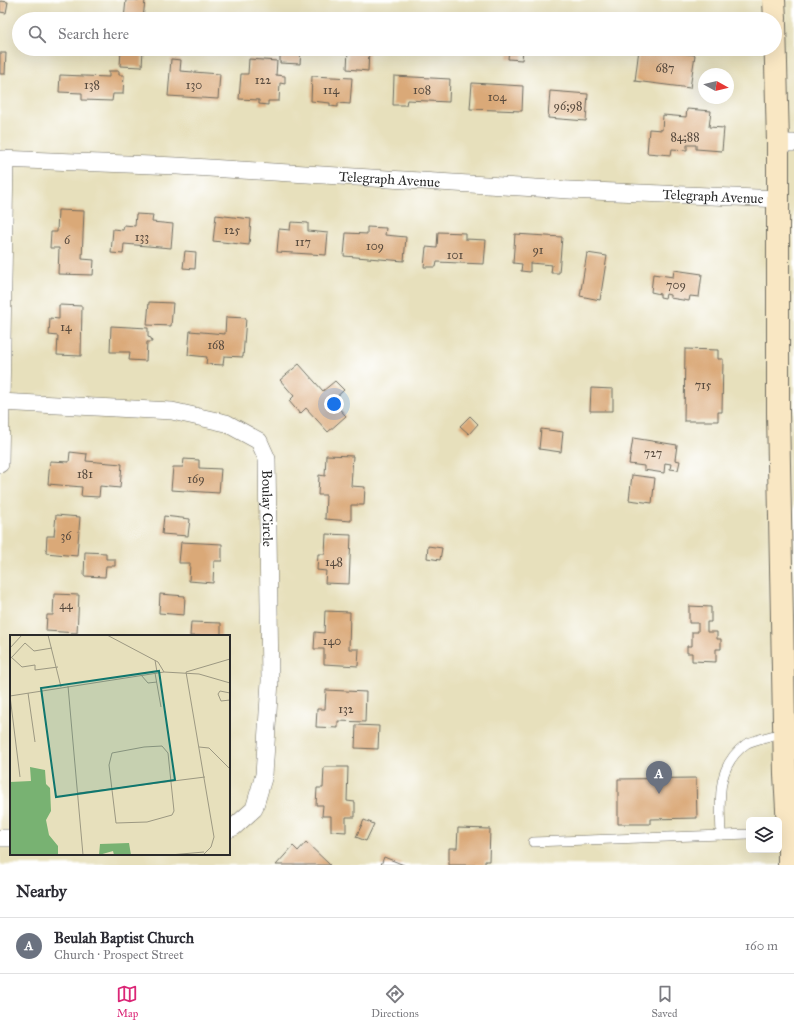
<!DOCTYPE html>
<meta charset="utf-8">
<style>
body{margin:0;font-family:"IM FELL Great Primer",serif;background:#f7f7f7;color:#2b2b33}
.controls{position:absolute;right:12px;bottom:12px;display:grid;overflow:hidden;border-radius:6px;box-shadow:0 4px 16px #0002}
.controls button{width:36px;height:36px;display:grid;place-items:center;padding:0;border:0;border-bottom:1px solid #e1e1e2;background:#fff;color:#2b2b33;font:20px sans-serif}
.compass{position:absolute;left:698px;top:68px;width:36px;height:36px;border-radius:50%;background:#fff;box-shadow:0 4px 16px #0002;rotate:98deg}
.you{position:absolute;left:334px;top:404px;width:14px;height:14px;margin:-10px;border:3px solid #fff;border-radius:50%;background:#1a73e8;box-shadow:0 0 0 6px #1a73e833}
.badge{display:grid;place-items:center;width:26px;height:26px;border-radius:50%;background:#db2777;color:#fff;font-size:13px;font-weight:700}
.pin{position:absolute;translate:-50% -33px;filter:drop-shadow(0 1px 2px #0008)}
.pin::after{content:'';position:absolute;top:21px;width:14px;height:12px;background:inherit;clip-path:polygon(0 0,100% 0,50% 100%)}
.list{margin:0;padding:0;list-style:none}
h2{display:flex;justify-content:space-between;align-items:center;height:52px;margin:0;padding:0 16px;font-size:17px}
h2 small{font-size:13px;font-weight:400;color:#7c7c81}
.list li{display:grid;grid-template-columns:26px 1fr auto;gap:12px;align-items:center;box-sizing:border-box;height:56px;padding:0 16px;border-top:1px solid #e1e1e2}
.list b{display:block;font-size:15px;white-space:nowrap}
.list p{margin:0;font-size:13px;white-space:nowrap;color:#7c7c81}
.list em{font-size:13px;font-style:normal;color:#7c7c81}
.icon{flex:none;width:22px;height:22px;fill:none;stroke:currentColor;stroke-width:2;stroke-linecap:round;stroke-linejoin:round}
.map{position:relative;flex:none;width:794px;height:865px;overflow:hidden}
.search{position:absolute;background:#fff;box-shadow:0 4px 16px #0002;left:12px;right:12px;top:12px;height:44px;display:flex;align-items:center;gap:10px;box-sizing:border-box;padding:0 14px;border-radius:22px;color:#7c7c81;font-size:15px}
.sheet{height:108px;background:#fff}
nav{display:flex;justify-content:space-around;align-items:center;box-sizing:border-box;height:56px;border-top:1px solid #e1e1e2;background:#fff;font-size:11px;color:#7c7c81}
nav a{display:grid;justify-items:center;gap:2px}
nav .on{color:#db2777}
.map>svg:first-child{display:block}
.building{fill:#daa978}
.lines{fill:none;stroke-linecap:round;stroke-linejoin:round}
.lane-casing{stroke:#6d6a5e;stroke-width:10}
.street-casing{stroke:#6d6a5e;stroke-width:18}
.secondary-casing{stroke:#6d6a5e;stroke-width:24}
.lane{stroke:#fff;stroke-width:9}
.street{stroke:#fff;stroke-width:17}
.secondary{stroke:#f9e7c3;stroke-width:22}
.labels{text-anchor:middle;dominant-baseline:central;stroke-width:3;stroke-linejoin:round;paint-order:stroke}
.number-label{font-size:12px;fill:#574a3e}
.street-label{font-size:14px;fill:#2b2b2b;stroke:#fff}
.inset-road{fill:none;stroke:#9c9882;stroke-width:1}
.view{fill:#0f766e;fill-opacity:0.15;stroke:#0f766e;stroke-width:2}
.inset-edge{fill:none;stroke:#2b2b2b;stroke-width:2}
</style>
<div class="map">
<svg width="794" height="865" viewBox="0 0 794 865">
<rect width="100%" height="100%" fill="#fff"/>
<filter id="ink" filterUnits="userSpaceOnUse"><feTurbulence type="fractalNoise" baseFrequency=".025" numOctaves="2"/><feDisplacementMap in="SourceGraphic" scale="8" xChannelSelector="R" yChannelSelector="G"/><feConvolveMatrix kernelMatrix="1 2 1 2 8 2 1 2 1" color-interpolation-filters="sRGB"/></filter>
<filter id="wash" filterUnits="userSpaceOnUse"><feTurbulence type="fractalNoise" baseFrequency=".012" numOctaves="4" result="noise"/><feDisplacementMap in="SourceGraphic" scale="16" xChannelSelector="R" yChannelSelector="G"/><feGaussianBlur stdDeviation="0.9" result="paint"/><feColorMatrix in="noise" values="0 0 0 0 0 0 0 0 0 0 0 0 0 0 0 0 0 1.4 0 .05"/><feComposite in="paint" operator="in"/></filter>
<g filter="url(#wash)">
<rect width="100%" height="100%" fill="#e7e0bc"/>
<g id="blocks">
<!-- building -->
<g class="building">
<polygon points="126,0 145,0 143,19 124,19"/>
<polygon points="0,1 8,2 6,13 0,12"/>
<polygon points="121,49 143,49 142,67 120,66"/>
<polygon points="280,49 301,49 300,64 280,63"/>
<polygon points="348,49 369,49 368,71 347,69"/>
<polygon points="509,49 523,49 522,60 508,59"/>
<polygon points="639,49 651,49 695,55 690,88 635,81"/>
<polygon points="0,53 6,53 5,74 0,74"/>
<polygon points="171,59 181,60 180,71 220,74 218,99 168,96"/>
<polygon points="249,59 277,61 276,75 285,76 285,84 280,83 279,101 268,101 268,105 259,104 259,100 239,99 241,74 248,74"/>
<polygon points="109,71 119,71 119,75 124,75 123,94 113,94 112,101 82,100 82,93 59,92 60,75 109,77"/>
<polygon points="312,76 352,78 350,104 338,103 338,107 330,106 330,103 311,101"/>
<polygon points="394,76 450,79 449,102 407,100 406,105 393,105"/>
<polygon points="472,83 523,86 522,111 470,109"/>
<polygon points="550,91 588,94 586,121 548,118"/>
<polygon points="687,109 711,111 709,127 724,128 722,151 696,149 696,145 687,145 687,150 672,149 671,155 647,153 649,129 662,130 663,115 686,117"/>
<polygon points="58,210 84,211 82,259 94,260 93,275 58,274 59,248 50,248 51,232 57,232"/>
<polygon points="136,214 153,215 152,222 173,224 171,248 124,244 123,254 111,253 113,229 123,230 124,225 135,226"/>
<polygon points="216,215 251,219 249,245 213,241"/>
<polygon points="291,222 308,223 308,231 328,233 326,255 277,252 279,229 290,230"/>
<polygon points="367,227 386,228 385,235 406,237 404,261 344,256 346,233 367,234"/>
<polygon points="438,232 465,233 465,239 486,240 484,264 437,262 436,267 424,267 426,247 437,248"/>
<polygon points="515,234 562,237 559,273 551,273 552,265 530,263 530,272 521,271 522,264 513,263"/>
<polygon points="185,251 196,252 195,269 183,268"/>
<polygon points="587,253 607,256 600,300 580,296"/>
<polygon points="674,270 702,274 699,297 690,296 689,301 670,298 670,295 666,294 665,298 660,297 660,294 651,292 653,274 673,277"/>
<polygon points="149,302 173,303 171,326 147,325"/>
<polygon points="59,305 82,306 81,356 57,355 58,336 49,335 50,318 59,319"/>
<polygon points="226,317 246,318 243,357 224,356 223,365 206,364 207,357 188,355 190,331 225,334"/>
<polygon points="111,326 148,328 148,337 151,338 152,342 147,342 146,361 129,360 130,352 110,352"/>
<polygon points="685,349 718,350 718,359 723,359 722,412 718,412 718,421 684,421"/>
<polygon points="299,364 323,391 335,381 344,390 332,401 346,416 328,432 306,408 300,414 289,401 294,396 280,380"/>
<polygon points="591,388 613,389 613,411 590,411"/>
<polygon points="470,416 478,424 469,434 460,426"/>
<polygon points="541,429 563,432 561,452 539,449"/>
<polygon points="633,438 677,445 675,460 680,461 678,470 670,469 671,464 665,463 664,473 644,470 644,466 629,464"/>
<polygon points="70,452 87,454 86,461 122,464 120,488 100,486 99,497 81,496 82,487 48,484 50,461 69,462"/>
<polygon points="326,455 353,456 351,486 365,487 364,505 351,505 351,521 325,519 326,495 318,495 319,475 325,476"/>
<polygon points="184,459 199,460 199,468 221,469 219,493 171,490 173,467 183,467"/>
<polygon points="632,475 655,478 652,503 629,500"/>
<polygon points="56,515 80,517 77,556 46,553 47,536 54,536"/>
<polygon points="164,516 190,519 188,536 162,534"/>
<polygon points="326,534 351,535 349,584 325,583 326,571 317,570 318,554 325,554"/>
<polygon points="181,542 222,544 222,561 214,561 213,583 189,581 190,563 179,563"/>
<polygon points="428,546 442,548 440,560 427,558"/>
<polygon points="85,552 106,553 106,559 115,559 115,566 106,566 105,577 84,576"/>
<polygon points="54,594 79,595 77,633 46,631 47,615 53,615"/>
<polygon points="160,594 185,596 184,615 159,613"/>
<polygon points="689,606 711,607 711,622 707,622 707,632 717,632 717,639 721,639 721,649 716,649 716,662 692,661 692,653 687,653 687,646 692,646 692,632 698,632 698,623 689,623"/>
<polygon points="325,611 350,612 349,649 359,649 358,666 324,664 324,649 314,649 315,632 324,633"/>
<polygon points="191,622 221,623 221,636 190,636"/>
<polygon points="326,690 366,692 365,722 338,721 338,728 316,727 317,709 325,709"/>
<polygon points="356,725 379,726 378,749 355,748"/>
<polygon points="324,767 348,767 347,801 355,802 355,817 346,817 346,832 331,831 331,816 322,816 323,805 316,805 317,788 323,788"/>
<polygon points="696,778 697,818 650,819 650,824 618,824 618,779"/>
<polygon points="364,820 374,824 366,841 356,837"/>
<polygon points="458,828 490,829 489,861 485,861 485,865 449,865 449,848 457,848"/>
<polygon points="306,842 330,865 276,865 293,846 298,851"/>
<polygon points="384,857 404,865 381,865"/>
</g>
</g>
</g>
<g filter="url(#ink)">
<use href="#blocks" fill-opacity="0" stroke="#6d6a5e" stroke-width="1"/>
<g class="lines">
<!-- lane casing -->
<g class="lane-casing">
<g id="lane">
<path d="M721,835C720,802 715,766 746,744C753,740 775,735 785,732"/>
<polyline points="533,842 749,834"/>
</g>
</g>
<!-- street casing -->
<g class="street-casing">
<g id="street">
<polyline points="778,143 794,143"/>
<path id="s1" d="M0,159L177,166L569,190L779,199"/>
<path id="s2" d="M0,402L172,411L226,423L259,441L267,459L270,681L264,775L254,809L234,827L229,829"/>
<polyline points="0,464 5,159"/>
<polyline points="0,838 11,838"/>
</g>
</g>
<!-- secondary casing -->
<g class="secondary-casing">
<g id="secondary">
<polyline points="774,0 775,19"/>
<polyline points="775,24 778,143 778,413 785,774 789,844 789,865"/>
</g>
</g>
<!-- lane -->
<use href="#lane" class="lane"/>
<!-- street -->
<use href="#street" class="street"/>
<!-- secondary -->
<use href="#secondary" class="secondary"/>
</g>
</g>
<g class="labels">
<!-- number labels -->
<g class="number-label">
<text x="665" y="68">687</text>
<text x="263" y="80">122</text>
<text x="92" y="85">138</text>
<text x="194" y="85">130</text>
<text x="331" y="90">114</text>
<text x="422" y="90">108</text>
<text x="497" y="97">104</text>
<text x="568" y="106">96;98</text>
<text x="685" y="137">84;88</text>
<text x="232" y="230">125</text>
<text x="142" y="237">133</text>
<text x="67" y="240">6</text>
<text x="303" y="242">117</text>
<text x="375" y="246">109</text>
<text x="538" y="250">91</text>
<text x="455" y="255">101</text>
<text x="676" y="285">709</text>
<text x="66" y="327">14</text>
<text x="216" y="345">168</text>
<text x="703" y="385">715</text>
<text x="653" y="453">727</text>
<text x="85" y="474">181</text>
<text x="196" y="479">169</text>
<text x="66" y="536">36</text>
<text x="334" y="562">148</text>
<text x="66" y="605">44</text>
<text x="332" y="641">140</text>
<text x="346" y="709">132</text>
</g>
<!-- street labels -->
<g class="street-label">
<text stroke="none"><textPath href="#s1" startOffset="390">Telegraph Avenue</textPath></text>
<text stroke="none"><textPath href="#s1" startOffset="714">Telegraph Avenue</textPath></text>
<text stroke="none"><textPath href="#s2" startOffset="334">Boulay Circle</textPath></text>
</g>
</g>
<!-- overview -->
<g transform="translate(10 635)">
<rect width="220" height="220" fill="#e7e0bc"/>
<path d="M20,132L35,135L36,149L40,153L41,176L36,185L39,200L48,211V220H0V147L21,146ZM119,208L121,220H104L103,216L89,220L90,209Z" fill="#78b272"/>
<path class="inset-road" d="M38,0L51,52M97,0L148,27L154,37M0,13L12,0M0,21L12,32L25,30V35L48,32M2,22L15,8L24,16L42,13M145,25L147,37M145,38L151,72M131,40L138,48L147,47M58,51L73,220M18,58L25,107M220,58L210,56L208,59L211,66L220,65M0,61L10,142M0,61L154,37L189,39L220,48M152,111L158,118L164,176L162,180L137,187L106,188L99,130L102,118L134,112ZM189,112L199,113L220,134M68,158L195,142M160,220L194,217M193,220L201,212L204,202L176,37L220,24"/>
<path class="view" d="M149,36L165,145L46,162L31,53Z"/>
<rect width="220" height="220" class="inset-edge"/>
</g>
</svg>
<div class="controls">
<button><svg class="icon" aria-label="layers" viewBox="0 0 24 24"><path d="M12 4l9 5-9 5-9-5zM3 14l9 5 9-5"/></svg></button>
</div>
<svg class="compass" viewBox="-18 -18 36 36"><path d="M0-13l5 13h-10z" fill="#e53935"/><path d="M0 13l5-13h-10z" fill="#7c7c81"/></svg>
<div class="you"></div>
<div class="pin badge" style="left:659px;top:794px;background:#6b7280">A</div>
<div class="search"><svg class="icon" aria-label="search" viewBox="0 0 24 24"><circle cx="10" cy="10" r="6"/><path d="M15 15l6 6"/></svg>Search here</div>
</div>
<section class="sheet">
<h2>Nearby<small></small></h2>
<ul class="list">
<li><span class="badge" style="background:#6b7280">A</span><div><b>Beulah Baptist Church</b><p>Church · Prospect Street</p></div><em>160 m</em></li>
</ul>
</section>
<nav>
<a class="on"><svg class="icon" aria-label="map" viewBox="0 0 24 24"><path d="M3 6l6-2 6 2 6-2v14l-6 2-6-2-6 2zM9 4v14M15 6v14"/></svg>Map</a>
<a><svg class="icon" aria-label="directions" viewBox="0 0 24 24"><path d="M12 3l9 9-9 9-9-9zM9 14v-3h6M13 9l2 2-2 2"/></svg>Directions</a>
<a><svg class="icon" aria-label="saved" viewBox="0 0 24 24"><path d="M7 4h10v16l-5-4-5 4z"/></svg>Saved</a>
</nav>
